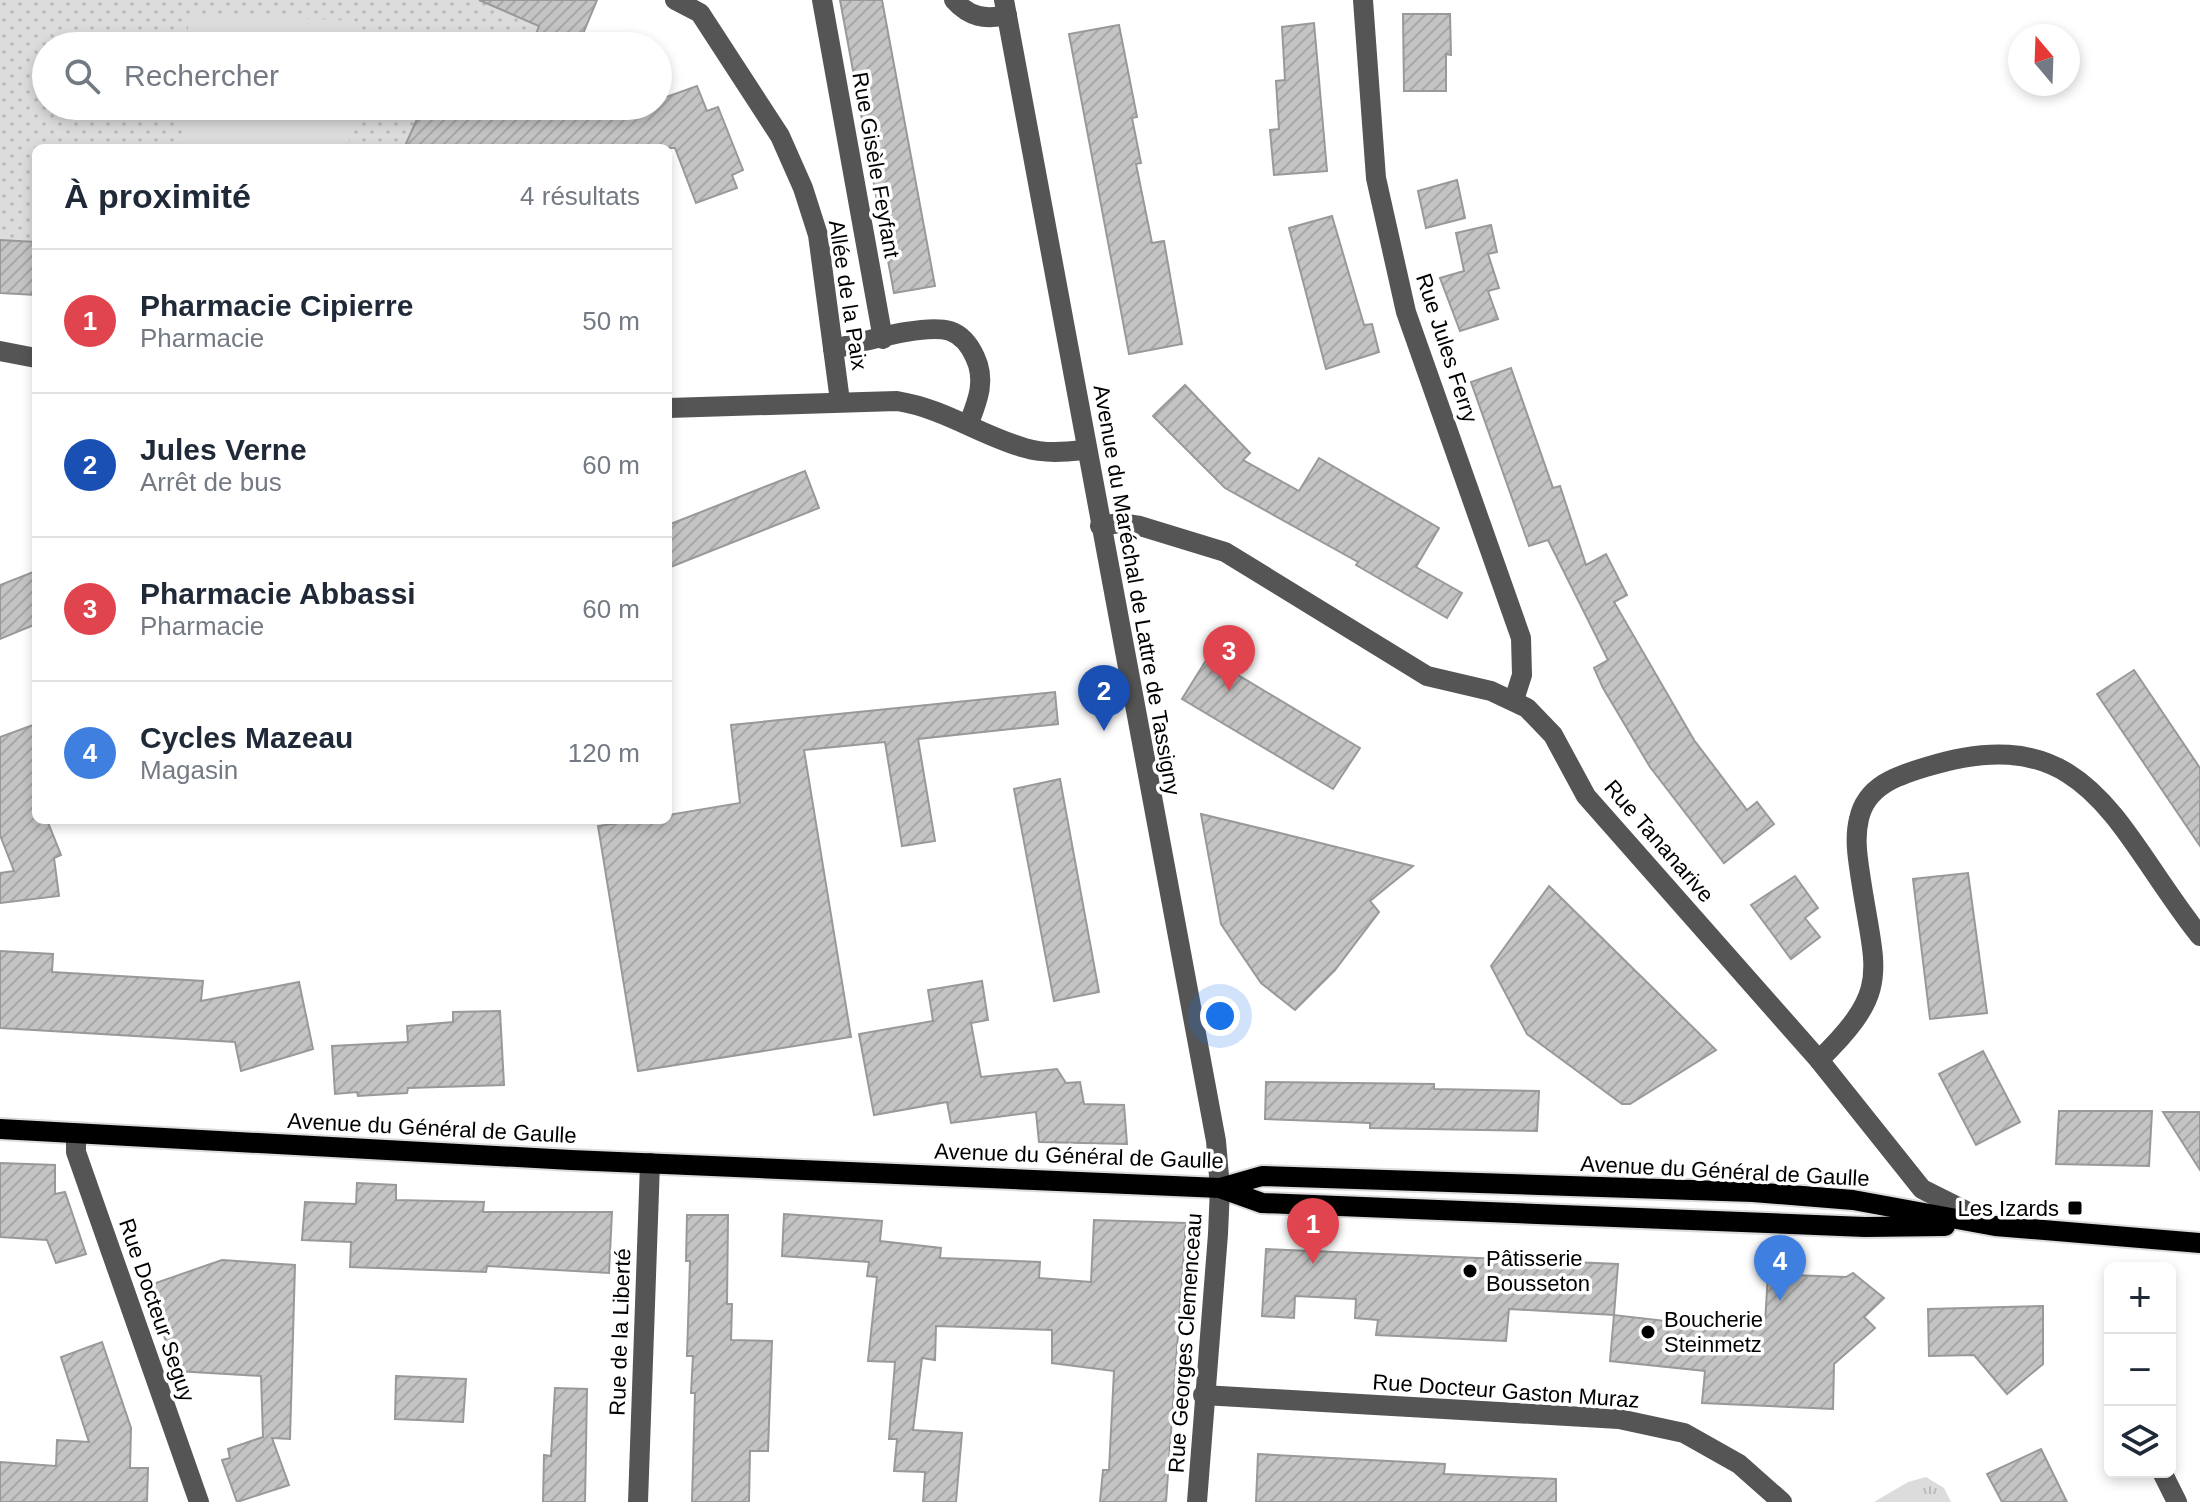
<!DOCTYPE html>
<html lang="fr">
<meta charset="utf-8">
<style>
body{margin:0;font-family:Helvetica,sans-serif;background:#f2f2f3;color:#1f2937}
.controls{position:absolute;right:24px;bottom:24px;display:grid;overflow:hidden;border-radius:12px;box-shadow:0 4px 12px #0003}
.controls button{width:72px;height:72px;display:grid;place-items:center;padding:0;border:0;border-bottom:2px solid #e0e1e3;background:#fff;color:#1f2937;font:40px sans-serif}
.compass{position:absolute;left:2008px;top:24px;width:72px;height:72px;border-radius:50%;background:#fff;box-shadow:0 4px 12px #0003;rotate:341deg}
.you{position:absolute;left:1220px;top:1016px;width:28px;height:28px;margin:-20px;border:6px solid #fff;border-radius:50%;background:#1a73e8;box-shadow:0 0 0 12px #1a73e833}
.badge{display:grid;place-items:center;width:52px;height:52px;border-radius:50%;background:#ea580c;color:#fff;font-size:26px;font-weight:700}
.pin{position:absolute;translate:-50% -66px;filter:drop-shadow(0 2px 4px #0008)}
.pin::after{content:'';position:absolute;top:42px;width:28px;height:24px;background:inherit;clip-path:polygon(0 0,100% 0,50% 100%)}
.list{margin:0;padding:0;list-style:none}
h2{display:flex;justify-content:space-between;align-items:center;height:104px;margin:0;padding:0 32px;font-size:34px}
h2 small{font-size:26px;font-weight:400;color:#747a83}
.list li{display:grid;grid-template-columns:52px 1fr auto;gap:24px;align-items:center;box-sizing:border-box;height:144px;padding:0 32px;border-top:2px solid #e0e1e3}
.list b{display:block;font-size:30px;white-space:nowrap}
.list p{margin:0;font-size:26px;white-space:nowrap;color:#747a83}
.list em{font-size:26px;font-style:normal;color:#747a83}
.icon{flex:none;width:44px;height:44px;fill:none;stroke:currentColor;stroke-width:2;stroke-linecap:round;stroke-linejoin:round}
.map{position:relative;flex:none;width:2200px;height:1502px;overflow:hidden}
.search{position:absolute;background:#fff;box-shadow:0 4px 12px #0003;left:32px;top:32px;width:640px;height:88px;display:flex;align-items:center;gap:20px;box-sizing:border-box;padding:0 28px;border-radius:44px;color:#747a83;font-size:30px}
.panel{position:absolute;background:#fff;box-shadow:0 4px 12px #0003;left:32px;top:144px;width:640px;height:680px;border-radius:12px}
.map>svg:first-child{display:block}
.grass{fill:url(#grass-dots)}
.park{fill:url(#park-tufts)}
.garden{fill:#dcdcdc}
.building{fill:url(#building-hatch);stroke:#999;stroke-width:2}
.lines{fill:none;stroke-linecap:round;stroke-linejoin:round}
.major-casing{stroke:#dbdbdb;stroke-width:24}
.minor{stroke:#555;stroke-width:20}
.major{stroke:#000;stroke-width:20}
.poi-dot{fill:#000;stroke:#fff;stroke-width:3}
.labels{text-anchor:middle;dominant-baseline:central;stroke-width:7;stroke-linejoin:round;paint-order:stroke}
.street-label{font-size:22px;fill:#000;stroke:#fff}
.poi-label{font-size:22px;fill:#000;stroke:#fff;text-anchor:start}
</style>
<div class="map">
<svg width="2200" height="1502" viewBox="0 0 2200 1502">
<defs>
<pattern id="grass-dots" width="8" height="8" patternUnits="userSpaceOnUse" patternTransform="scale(2)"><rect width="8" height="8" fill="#dcdcdc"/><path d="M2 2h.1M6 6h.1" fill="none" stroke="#bbb" stroke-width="1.8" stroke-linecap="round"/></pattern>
<pattern id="park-tufts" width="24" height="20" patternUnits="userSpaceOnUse" patternTransform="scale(2)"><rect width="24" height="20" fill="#dcdcdc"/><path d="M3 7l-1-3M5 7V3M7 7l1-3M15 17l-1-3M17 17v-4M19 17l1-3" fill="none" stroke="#bbb"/></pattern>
<pattern id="building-hatch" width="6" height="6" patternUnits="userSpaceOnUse" patternTransform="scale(2)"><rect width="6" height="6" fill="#c4c4c4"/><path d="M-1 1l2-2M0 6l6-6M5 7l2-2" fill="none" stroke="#a7a7a7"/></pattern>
</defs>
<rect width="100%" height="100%" fill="#fff"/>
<!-- grass -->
<polygon class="grass" points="0,0 478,0 539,26 532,46 46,46 46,106 423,106 404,148 36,148 36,242 0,240"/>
<!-- park -->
<polygon class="park" points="1926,1477 1944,1488 1951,1502 1874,1502 1908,1482"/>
<!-- garden -->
<g class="garden">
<polygon points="189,13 356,21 355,46 187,46"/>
<polygon points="183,106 351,106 349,148 181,148"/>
</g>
<!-- building -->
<g class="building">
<polygon points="479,0 597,0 580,41 574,39 571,46 532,46 539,26"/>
<polygon points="840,0 882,0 935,286 894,293"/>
<polygon points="1403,14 1450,14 1451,55 1446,54 1446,91 1404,91"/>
<polygon points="1314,23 1327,171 1274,175 1270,130 1279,129 1276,81 1285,80 1282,27"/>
<polygon points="1119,25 1137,117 1132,118 1141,163 1136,164 1152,243 1164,241 1182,344 1129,354 1069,34"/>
<polygon points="697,86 707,111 718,107 743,170 732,175 737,188 696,203 675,148 404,148 423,106 658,106 658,100"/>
<polygon points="1457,180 1465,218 1426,228 1418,191"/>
<polygon points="1332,216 1364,325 1372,324 1379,352 1326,369 1289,228"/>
<polygon points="1491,225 1497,252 1488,254 1499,288 1488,291 1498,319 1460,331 1440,278 1464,271 1456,233"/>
<polygon points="0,240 36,242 36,295 0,293"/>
<polygon points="1511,368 1553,488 1560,486 1586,565 1606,554 1627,595 1614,602 1694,740 1747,810 1757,802 1774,824 1724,863 1650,767 1603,688 1594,668 1608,660 1548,540 1529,546 1471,382"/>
<polygon points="1185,385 1250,453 1243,460 1299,491 1319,458 1439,528 1416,567 1462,593 1447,618 1356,565 1358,562 1225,488 1153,416"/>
<polygon points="805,471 819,508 668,568 668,525"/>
<polygon points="36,571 36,624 0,639 0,585"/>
<polygon points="1208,657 1360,748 1333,789 1182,699"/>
<polygon points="2134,670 2200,768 2200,846 2097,694"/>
<polygon points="1055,692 1058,724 918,739 935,841 902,846 885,742 804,750 851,1037 638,1071 598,826 637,820 668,820 668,815 740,803 731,725"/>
<polygon points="36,724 36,820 47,820 61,855 54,858 59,896 0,903 0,873 14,871 0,835 0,737"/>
<polygon points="1060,779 1099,992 1054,1001 1014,789"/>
<polygon points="1201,814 1284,834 1413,866 1370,901 1379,912 1335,970 1295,1010 1261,983 1221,924"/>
<polygon points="1968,873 1987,1013 1930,1019 1913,879"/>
<polygon points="1795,876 1818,908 1805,918 1820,937 1791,959 1751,905"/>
<polygon points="1549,886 1716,1050 1630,1104 1622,1104 1527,1034 1491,966"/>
<polygon points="0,951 53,954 52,972 203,981 201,1001 299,982 313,1049 241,1071 235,1042 0,1028"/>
<polygon points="982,981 988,1020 971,1023 981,1077 1057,1069 1066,1083 1080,1082 1084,1104 1124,1105 1127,1144 1039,1142 1036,1112 951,1123 947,1102 874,1115 859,1034 933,1021 928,990"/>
<polygon points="500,1011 504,1085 408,1088 407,1093 358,1096 357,1092 335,1094 332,1046 408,1042 407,1026 453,1022 453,1012"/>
<polygon points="1983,1051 2020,1122 1976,1145 1939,1074"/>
<polygon points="1266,1082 1434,1084 1434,1089 1539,1091 1537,1131 1370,1128 1370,1123 1265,1119"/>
<polygon points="2059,1111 2152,1111 2149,1166 2056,1164"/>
<polygon points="2163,1112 2200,1112 2200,1170"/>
<polygon points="0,1163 55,1165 55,1194 65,1192 86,1254 56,1263 47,1240 0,1237"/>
<polygon points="357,1183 396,1185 396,1200 484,1202 483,1212 612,1212 609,1273 487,1266 486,1272 350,1267 351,1242 302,1240 305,1202 356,1204"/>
<polygon points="784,1214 882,1221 880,1241 941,1248 940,1258 1040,1262 1039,1278 1091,1282 1094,1220 1186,1223 1166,1502 1100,1502 1103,1470 1109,1470 1114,1371 1052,1363 1052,1330 936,1326 935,1360 922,1358 913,1430 962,1433 956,1502 923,1502 925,1472 894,1471 897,1439 889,1439 895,1362 868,1361 877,1277 867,1276 869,1262 782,1256"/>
<polygon points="687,1215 728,1215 727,1304 732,1304 731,1340 772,1341 768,1451 750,1451 749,1502 692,1502 695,1393 691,1393 693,1356 687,1356 690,1261 686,1261"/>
<polygon points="1266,1249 1618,1264 1614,1315 1509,1309 1506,1341 1376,1335 1378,1320 1355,1318 1356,1299 1295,1296 1294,1318 1262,1316"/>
<polygon points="222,1260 295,1265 290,1439 272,1438 289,1485 237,1502 222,1460 230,1458 228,1449 263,1437 261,1376 176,1371 147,1286"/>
<polygon points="1853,1273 1884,1298 1864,1317 1875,1328 1834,1364 1833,1409 1702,1403 1705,1371 1610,1361 1614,1315 1709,1326 1709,1319 1765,1323 1768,1274 1846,1277"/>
<polygon points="2043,1306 2043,1364 2007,1394 1974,1355 1929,1356 1928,1309"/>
<polygon points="102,1342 131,1428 130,1468 148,1468 147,1502 0,1502 0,1462 56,1466 57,1440 89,1442 61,1357"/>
<polygon points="396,1376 466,1379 463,1422 395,1419"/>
<polygon points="555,1388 587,1389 585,1502 543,1502 544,1455 551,1456"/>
<polygon points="2041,1449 2067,1502 2002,1502 1987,1474"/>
<polygon points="1258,1454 1445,1464 1444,1474 1556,1479 1556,1502 1256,1502"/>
</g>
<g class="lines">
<!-- major casing -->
<g class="major-casing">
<g id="major">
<polyline points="0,1129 571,1160 1220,1188 1262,1176 1753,1192 1853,1200 1995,1226 2200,1243"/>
<polyline points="1220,1188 1262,1203 1865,1227 1945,1226"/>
</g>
</g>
<!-- minor -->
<g class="minor">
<polyline points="675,0 700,13 780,136 803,188 818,235 840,401"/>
<polyline points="822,0 883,339"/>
<path d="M954,0C969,17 985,20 1007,15"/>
<polyline points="1004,0 1216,1141 1220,1188 1218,1234 1197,1502"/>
<polyline points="1363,0 1376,178 1406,312 1521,638 1522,675 1514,700"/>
<path d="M833,349C861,343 923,323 950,331C962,335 970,346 975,357C986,380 978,400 969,423"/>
<polyline points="0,351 36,358"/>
<path d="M668,408L897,401C946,409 979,435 1025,448C1045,454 1065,452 1086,450"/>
<polyline points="1100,526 1120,523 1140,526 1225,552 1427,676 1491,691 1527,708 1553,735 1586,796 1819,1060 1922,1189 1986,1221"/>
<path d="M1819,1060C1892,989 1875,973 1861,880C1858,860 1854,839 1859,819C1866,786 1896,776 1926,767C2089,716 2115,829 2200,936"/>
<polyline points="76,1134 76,1152 199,1502"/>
<polyline points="1203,1395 1619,1419 1684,1433 1739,1464 1782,1502"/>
<polyline points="2162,1472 2177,1502"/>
<polyline points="638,1502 650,1163"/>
</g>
<!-- major -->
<use href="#major" class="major"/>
</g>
<!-- markers -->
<g class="poi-dot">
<rect x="2067" y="1200" width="16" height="16" rx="4"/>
<circle cx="1470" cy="1271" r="8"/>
<circle cx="1648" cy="1332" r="8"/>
</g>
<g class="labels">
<!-- street labels -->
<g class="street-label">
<text transform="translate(876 165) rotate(80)">Rue Gisèle Feyfant</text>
<text transform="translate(848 295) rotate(81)">Allée de la Paix</text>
<text transform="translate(1447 348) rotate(72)">Rue Jules Ferry</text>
<text transform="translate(1137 590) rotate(80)">Avenue du Maréchal de Lattre de Tassigny</text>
<text transform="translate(1659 841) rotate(49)">Rue Tananarive</text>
<text transform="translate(432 1128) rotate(3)">Avenue du Général de Gaulle</text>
<text transform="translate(1079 1156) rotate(2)">Avenue du Général de Gaulle</text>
<text transform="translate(1725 1171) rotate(3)">Avenue du Général de Gaulle</text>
<text transform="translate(157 1310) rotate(71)">Rue Docteur Seguy</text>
<text transform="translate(620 1332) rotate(-88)">Rue de la Liberté</text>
<text transform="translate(1185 1343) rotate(-86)">Rue Georges Clemenceau</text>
<text transform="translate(1506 1391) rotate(4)">Rue Docteur Gaston Muraz</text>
</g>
<!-- poi labels -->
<g class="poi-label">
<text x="2059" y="1208" text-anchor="end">Les Izards</text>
<text x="1486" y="1258">Pâtisserie<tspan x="1486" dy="25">Bousseton</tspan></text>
<text x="1664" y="1319">Boucherie<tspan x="1664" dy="25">Steinmetz</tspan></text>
</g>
</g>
</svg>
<div class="controls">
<button>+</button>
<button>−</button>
<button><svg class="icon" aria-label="layers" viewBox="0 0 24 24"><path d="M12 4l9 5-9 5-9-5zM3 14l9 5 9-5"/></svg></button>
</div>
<svg class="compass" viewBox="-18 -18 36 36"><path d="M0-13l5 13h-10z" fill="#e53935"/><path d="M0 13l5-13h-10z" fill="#747a83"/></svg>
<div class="you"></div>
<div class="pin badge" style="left:1313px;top:1264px;background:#e0444e">1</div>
<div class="pin badge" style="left:1104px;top:731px;background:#1a4fb4">2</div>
<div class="pin badge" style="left:1229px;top:691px;background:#e0444e">3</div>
<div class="pin badge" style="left:1780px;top:1301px;background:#3f7fe0">4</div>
<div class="search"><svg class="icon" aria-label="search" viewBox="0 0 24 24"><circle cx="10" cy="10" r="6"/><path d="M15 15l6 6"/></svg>Rechercher</div>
<section class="panel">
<h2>À proximité<small>4 résultats</small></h2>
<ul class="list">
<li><span class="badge" style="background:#e0444e">1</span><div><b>Pharmacie Cipierre</b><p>Pharmacie</p></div><em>50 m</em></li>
<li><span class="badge" style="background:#1a4fb4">2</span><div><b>Jules Verne</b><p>Arrêt de bus</p></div><em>60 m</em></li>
<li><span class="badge" style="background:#e0444e">3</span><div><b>Pharmacie Abbassi</b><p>Pharmacie</p></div><em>60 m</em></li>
<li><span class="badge" style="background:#3f7fe0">4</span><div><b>Cycles Mazeau</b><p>Magasin</p></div><em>120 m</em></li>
</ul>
</section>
</div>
